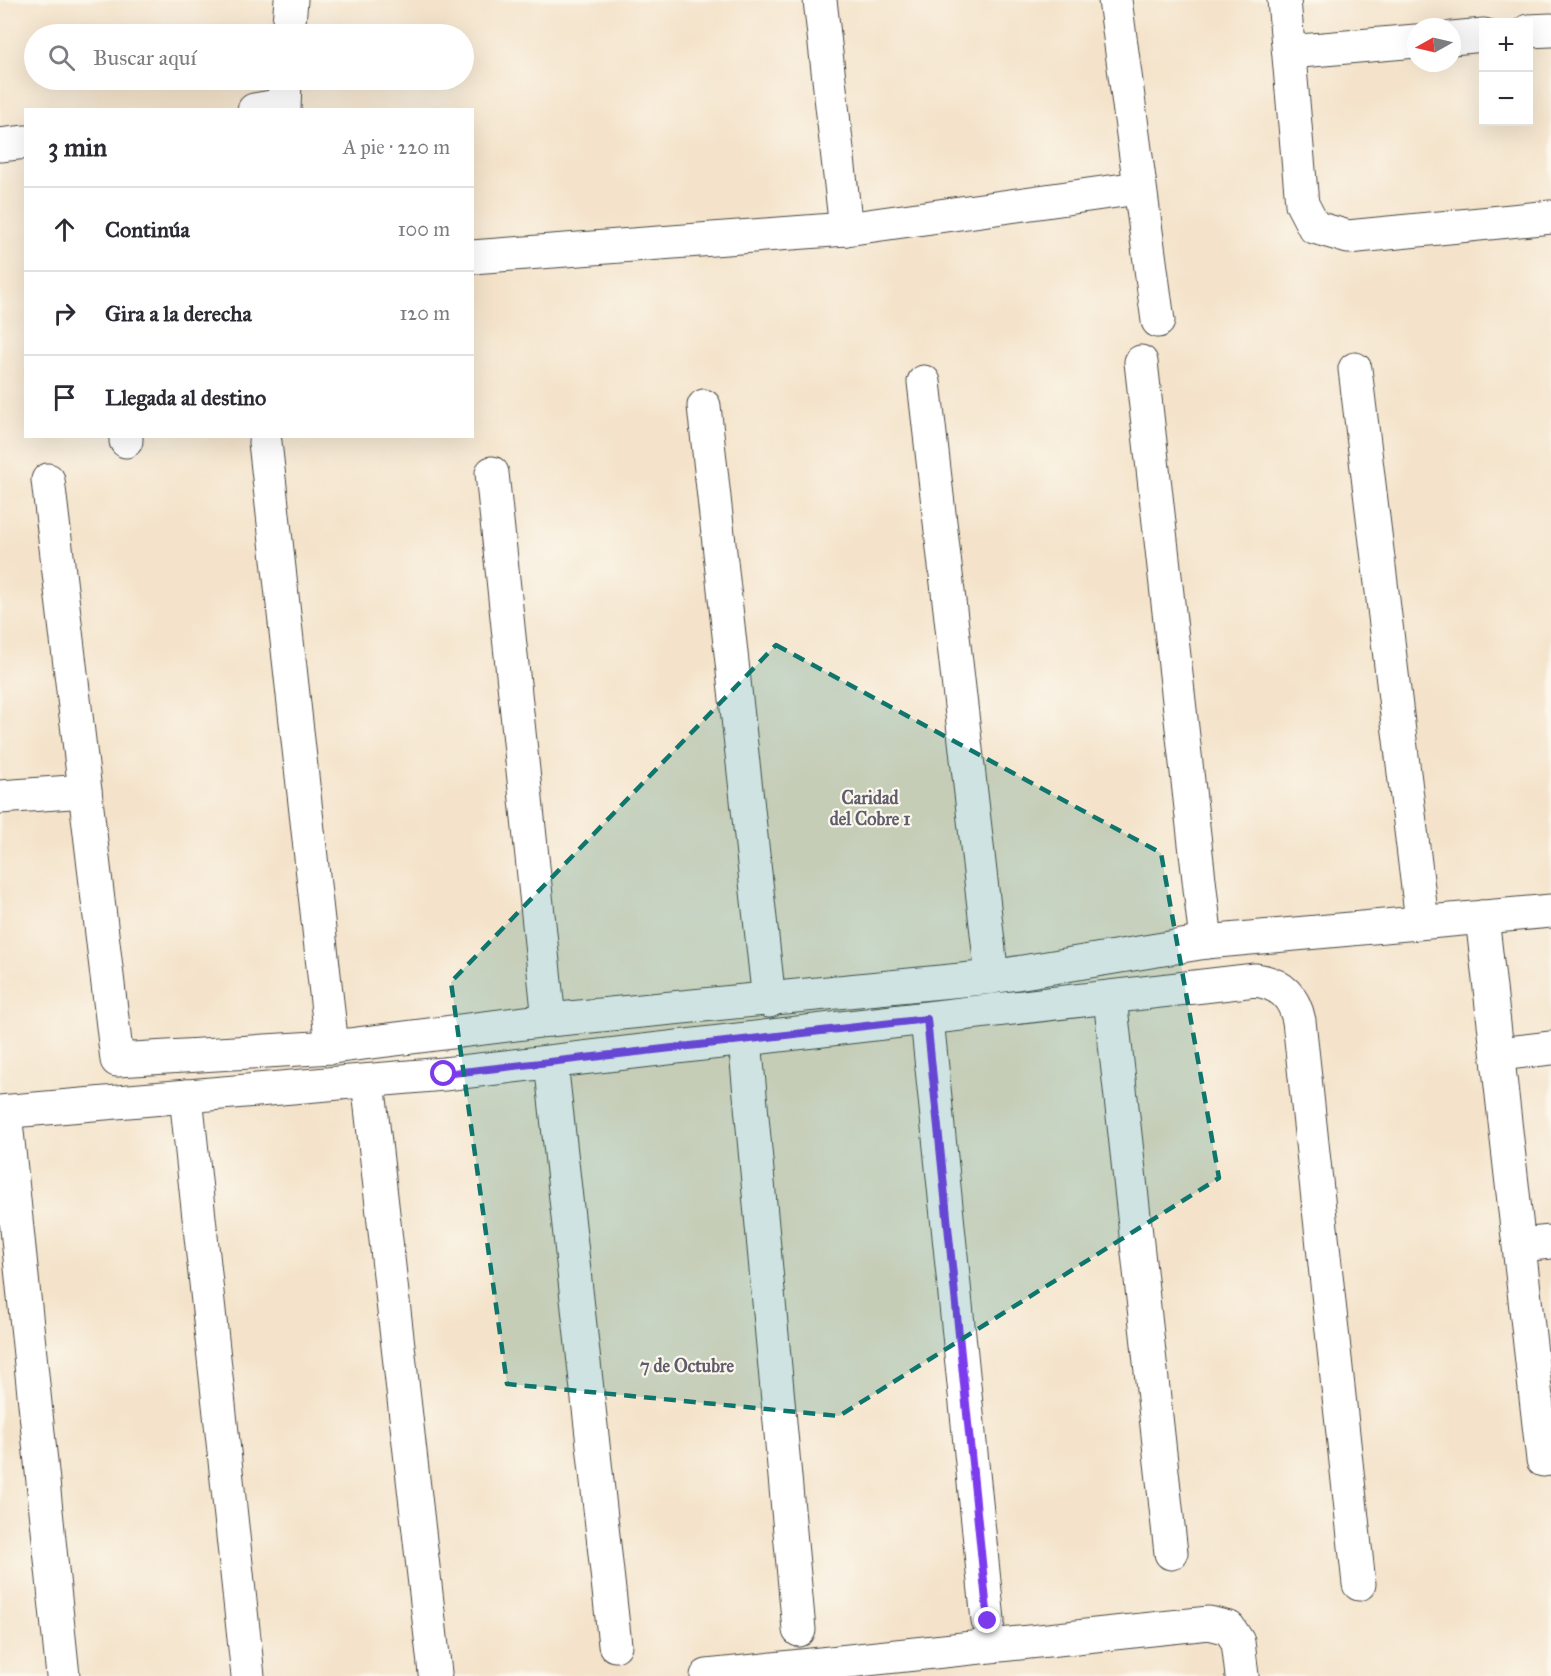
<!DOCTYPE html>
<html lang="es">
<meta charset="utf-8">
<style>
body{margin:0;font-family:"IM FELL Great Primer",serif;background:#f7f7f7;color:#2b2b33}
.controls{position:absolute;right:18px;top:18px;display:grid;overflow:hidden;border-radius:0px;box-shadow:0 6px 24px #0002}
.controls button{width:54px;height:54px;display:grid;place-items:center;padding:0;border:0;border-bottom:2px solid #e1e1e2;background:#fff;color:#2b2b33;font:30px sans-serif}
.compass{position:absolute;left:1407px;top:18px;width:54px;height:54px;border-radius:50%;background:#fff;box-shadow:0 6px 24px #0002;rotate:262deg}
.stop{position:absolute;width:18px;height:18px;margin:-14px;border:4px solid #7c3aed;border-radius:50%;background:#fff}
.stop.end{background:#7c3aed;border-color:#fff;box-shadow:0 2px 6px #0008}
.list{margin:0;padding:0;list-style:none}
h2{display:flex;justify-content:space-between;align-items:center;height:78px;margin:0;padding:0 24px;font-size:26px}
h2 small{font-size:20px;font-weight:400;color:#7c7c81}
.list li{display:grid;grid-template-columns:39px 1fr auto;gap:18px;align-items:center;box-sizing:border-box;height:84px;padding:0 24px;border-top:2px solid #e1e1e2}
.list b{display:block;font-size:22px;white-space:nowrap}
.list em{font-size:20px;font-style:normal;color:#7c7c81}
.icon{flex:none;width:33px;height:33px;fill:none;stroke:currentColor;stroke-width:2;stroke-linecap:round;stroke-linejoin:round}
.map{position:relative;flex:none;width:1551px;height:1676px;overflow:hidden}
.search{position:absolute;background:#fff;box-shadow:0 6px 24px #0002;left:24px;top:24px;width:450px;height:66px;display:flex;align-items:center;gap:15px;box-sizing:border-box;padding:0 21px;border-radius:33px;color:#7c7c81;font-size:22px}
.panel{position:absolute;background:#fff;box-shadow:0 6px 24px #0002;left:24px;top:108px;width:450px;height:330px;border-radius:0px}
.map>svg:first-child{display:block}
.lines{fill:none;stroke-linecap:round;stroke-linejoin:round}
.minor-casing{stroke:#494743;stroke-width:35}
.minor{stroke:#fff;stroke-width:33}
.route{stroke:#7c3aed;stroke-width:8}
.marked{fill:#0f766e;fill-opacity:0.2;stroke:#0f766e;stroke-width:4.5;stroke-dasharray:12 8;stroke-linejoin:round}
.labels{text-anchor:middle;dominant-baseline:central;stroke-width:4.5;stroke-linejoin:round;paint-order:stroke}
.neighbourhood-label{font-size:18px;font-weight:bold;fill:#5f5c6d;stroke:#fbf7ec}
</style>
<div class="map">
<svg width="1551" height="1676" viewBox="0 0 1551 1676">
<rect width="100%" height="100%" fill="#fbf7ec"/>
<filter id="ink" filterUnits="userSpaceOnUse"><feTurbulence type="fractalNoise" baseFrequency=".0167" numOctaves="2"/><feDisplacementMap in="SourceGraphic" scale="12" xChannelSelector="R" yChannelSelector="G"/><feConvolveMatrix kernelMatrix="1 2 1 2 8 2 1 2 1" color-interpolation-filters="sRGB"/></filter>
<filter id="wash" filterUnits="userSpaceOnUse"><feTurbulence type="fractalNoise" baseFrequency=".008" numOctaves="4" result="noise"/><feDisplacementMap in="SourceGraphic" scale="24" xChannelSelector="R" yChannelSelector="G"/><feGaussianBlur stdDeviation="1.35" result="paint"/><feColorMatrix in="noise" values="0 0 0 0 0 0 0 0 0 0 0 0 0 0 0 0 0 1.4 0 .05"/><feComposite in="paint" operator="in"/></filter>
<g filter="url(#wash)">
<rect width="100%" height="100%" fill="#f4e3ca"/>
</g>
<g filter="url(#ink)">
<g class="lines">
<!-- minor casing -->
<g class="minor-casing">
<g id="minor">
<polyline points="820,0 846,229"/>
<polyline points="1115,0 1158,321"/>
<polyline points="1284,0 1302,204 1314,227 1348,237 1551,217"/>
<polyline points="1528,31 1551,30"/>
<polyline points="288,34 291,0"/>
<polyline points="1452,38 1484,35"/>
<polyline points="1289,52 1416,41"/>
<polyline points="254,110 283,105"/>
<polyline points="284,110 285,80"/>
<polyline points="0,145 26,142"/>
<polyline points="472,257 846,229 1138,188"/>
<polyline points="1141,362 1206,942"/>
<polyline points="1355,369 1422,921"/>
<polyline points="924,382 992,977 1206,942 1551,911"/>
<polyline points="704,406 769,1001"/>
<polyline points="126,436 126,441"/>
<polyline points="265,442 332,1047"/>
<polyline points="492,473 549,1020"/>
<polyline points="48,480 117,1060 332,1047 549,1020 992,977"/>
<polyline points="0,797 85,791"/>
<polyline points="1482,917 1543,1460 1551,1459"/>
<polyline points="1110,998 1171,1553"/>
<polyline points="927,1019 988,1621"/>
<polyline points="745,1040 799,1630"/>
<polyline points="1499,1054 1551,1048"/>
<polyline points="551,1062 615,1645"/>
<polyline points="368,1081 435,1673"/>
<polyline points="186,1096 248,1676"/>
<path d="M0,1112L444,1074L1255,980C1280,983 1294,996 1299,1021L1359,1584"/>
<polyline points="5,1112 63,1676"/>
<polyline points="1520,1245 1551,1242"/>
<polyline points="707,1676 1209,1623 1229,1628 1238,1642 1242,1676"/>
</g>
</g>
<!-- minor -->
<use href="#minor" class="minor"/>
</g>
</g>
<g class="lines" filter="url(#ink)">
<!-- route -->
<polyline class="route" points="444,1074 927,1019 988,1621"/>
</g>
<!-- marked area -->
<path class="marked" d="M776,645L1161,853L1219,1178L839,1416L507,1384L451,982Z"/>
<g class="labels">
<!-- neighbourhood labels -->
<g class="neighbourhood-label">
<text x="870" y="798">Caridad<tspan x="870" dy="21">del Cobre 1</tspan></text>
<text x="687" y="1366">7 de Octubre</text>
</g>
</g>
</svg>
<div class="controls">
<button>+</button>
<button>−</button>
</div>
<svg class="compass" viewBox="-18 -18 36 36"><path d="M0-13l5 13h-10z" fill="#e53935"/><path d="M0 13l5-13h-10z" fill="#7c7c81"/></svg>
<div class="stop" style="left:444px;top:1074px"></div>
<div class="stop end" style="left:988px;top:1621px"></div>
<div class="search"><svg class="icon" aria-label="search" viewBox="0 0 24 24"><circle cx="10" cy="10" r="6"/><path d="M15 15l6 6"/></svg>Buscar aquí</div>
<section class="panel">
<h2>3 min<small>A pie · 220 m</small></h2>
<ul class="list">
<li><svg class="icon" aria-label="ahead" viewBox="0 0 24 24"><path d="M12 20V5M6 11l6-6 6 6"/></svg><div><b>Continúa</b></div><em>100 m</em></li>
<li><svg class="icon" aria-label="right" viewBox="0 0 24 24"><path d="M7 20v-9h11M14 6l5 5-5 5"/></svg><div><b>Gira a la derecha</b></div><em>120 m</em></li>
<li><svg class="icon" aria-label="arrive" viewBox="0 0 24 24"><path d="M6 21V4h12l-3 4 3 4H6"/></svg><div><b>Llegada al destino</b></div></li>
</ul>
</section>
</div>
